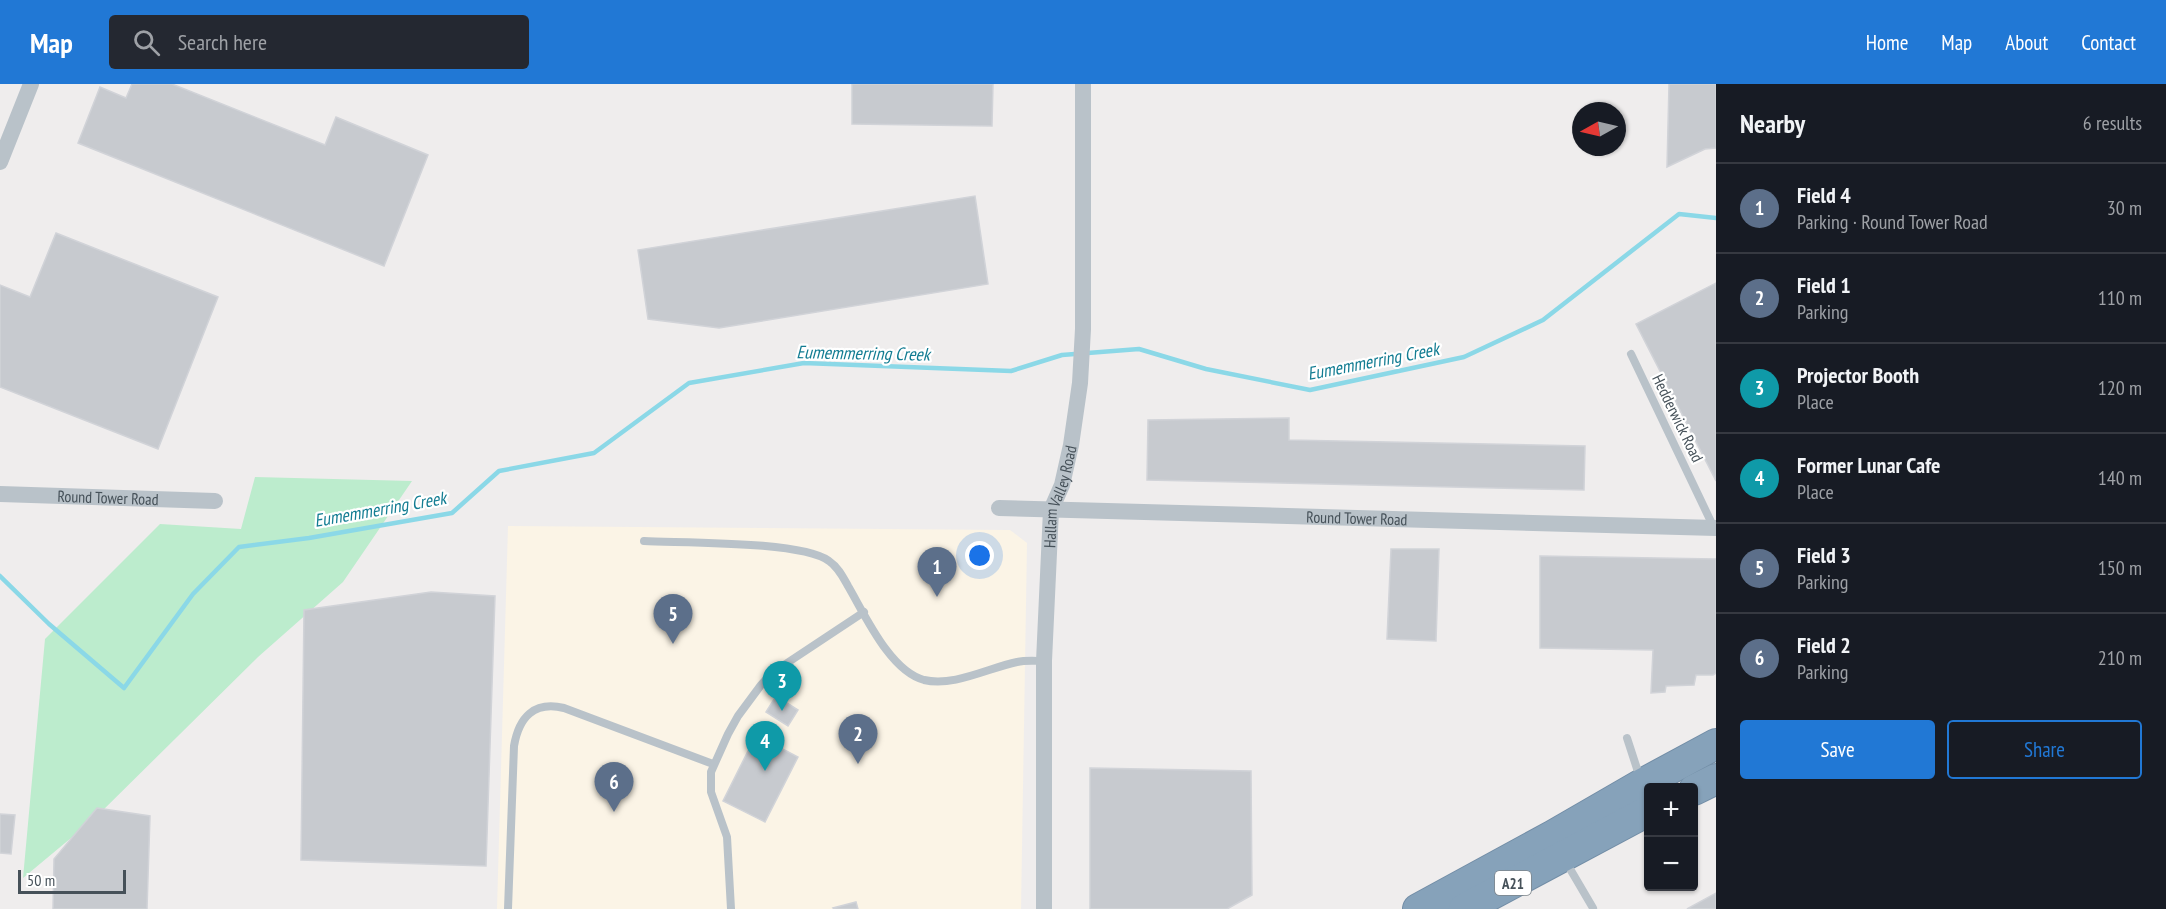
<!DOCTYPE html>
<meta charset="utf-8">
<style>
body{margin:0;font-family:"PT Sans Narrow",sans-serif;background:#242831;color:#f1f3f6}
.controls{position:absolute;right:18px;bottom:18px;display:grid;overflow:hidden;border-radius:6px;box-shadow:0 2px 4px #0004}
.controls button{width:54px;height:54px;display:grid;place-items:center;padding:0;border:0;border-bottom:2px solid #363941;background:#171b24;color:#f1f3f6;font:30px sans-serif}
.compass{position:absolute;left:1572px;top:18px;width:54px;height:54px;border-radius:50%;background:#171b24;box-shadow:0 2px 4px #0004;rotate:262deg}
.scale{position:absolute;left:18px;bottom:15px;width:108px;box-sizing:border-box;padding-left:6px;border:3px solid #465159;border-top:0;font-size:16px;line-height:21px;white-space:nowrap;color:#465159;-webkit-text-stroke:4px #fff;paint-order:stroke}
.you{position:absolute;left:980px;top:472px;width:21px;height:21px;margin:-15px;border:4px solid #fff;border-radius:50%;background:#1a73e8;box-shadow:0 0 0 9px #1a73e833}
.badge{display:grid;place-items:center;width:39px;height:39px;border-radius:50%;background:#2178d5;color:#fff;font-size:20px;font-weight:700}
.pin{position:absolute;translate:-50% -50px;filter:drop-shadow(0 2px 3px #0008)}
.pin::after{content:'';position:absolute;top:32px;width:21px;height:18px;background:inherit;clip-path:polygon(0 0,100% 0,50% 100%)}
.list{margin:0;padding:0;list-style:none}
h2{display:flex;justify-content:space-between;align-items:center;height:78px;margin:0;padding:0 24px;font-size:26px}
h2 small{font-size:20px;font-weight:400;color:#9ea1a6}
.list li{display:grid;grid-template-columns:39px 1fr auto;gap:18px;align-items:center;box-sizing:border-box;height:90px;padding:0 24px;border-top:2px solid #363941}
.list b{display:block;font-size:22px;white-space:nowrap}
.list p{margin:0;font-size:20px;white-space:nowrap;color:#9ea1a6}
.list em{font-size:20px;font-style:normal;color:#9ea1a6}
.actions{display:flex;gap:12px;padding:18px 24px}
.actions a{flex:1;padding:14px 0;border:2px solid #2178d5;border-radius:6px;text-align:center;font-size:21px;color:#2178d5}
.actions .main{background:#2178d5;color:#fff}
.icon{flex:none;width:33px;height:33px;fill:none;stroke:currentColor;stroke-width:2;stroke-linecap:round;stroke-linejoin:round}
.map{position:relative;flex:none;width:1716px;height:825px;overflow:hidden}
header{display:flex;align-items:center;gap:36px;box-sizing:border-box;height:84px;padding:0 30px;background:#2178d5;color:#fff}
header strong{font-size:28px}
nav{display:flex;gap:33px;margin-inline-start:auto;font-size:21px}
.search{width:420px;height:54px;background:#242831;display:flex;align-items:center;gap:15px;box-sizing:border-box;padding:0 21px;border-radius:6px;color:#9ea1a6;font-size:22px}
main{display:flex}
aside{flex:1;background:#171b24}
.map>svg:first-child{display:block}
.commercial{fill:#fbf4e6}
.green{fill:#bceccd}
.lines{fill:none;stroke-linecap:round;stroke-linejoin:round}
.stream{stroke:#8bd8e7;stroke-width:4.5}
.building{fill:#c7cacf;stroke:#d1d3d8;stroke-width:1.5}
.highway-casing{stroke:#728da6;stroke-width:32}
.lane{stroke:#b9c2c9;stroke-width:8}
.street{stroke:#b9c2c9;stroke-width:16}
.highway{stroke:#86a2ba;stroke-width:30}
.labels{text-anchor:middle;dominant-baseline:central;stroke-width:4.5;stroke-linejoin:round;paint-order:stroke}
.shield{fill:#fff;stroke:#7e858b;stroke-width:1.5}
.shield-label{font-size:15px;font-weight:bold;fill:#465159}
.street-label{font-size:16px;fill:#465159;stroke:#fff}
.water-label{font-size:18px;font-style:italic;fill:#127c92;stroke:#fff}
</style>
<header>
<strong>Map</strong>
<div class="search"><svg class="icon" aria-label="search" viewBox="0 0 24 24"><circle cx="10" cy="10" r="6"/><path d="M15 15l6 6"/></svg>Search here</div>
<nav><a>Home</a><a>Map</a><a>About</a><a>Contact</a></nav>
</header>
<main>
<div class="map">
<svg width="1716" height="825" viewBox="0 0 1716 825">
<rect width="100%" height="100%" fill="#efeded"/>
<!-- commercial -->
<polygon class="commercial" points="508,442 1010,446 1027,459 1021,825 497,825"/>
<!-- green -->
<polygon class="green" points="255,393 412,397 343,498 258,573 95,734 23,794 45,555 160,440 241,445"/>
<g class="lines">
<!-- stream -->
<polyline class="stream" points="0,492 49,540 124,604 193,510 239,463 309,454 452,429 499,387 594,369 689,299 804,279 1011,287 1062,271 1139,265 1206,285 1310,306 1464,273 1543,236 1679,130 1716,134"/>
</g>
<!-- building -->
<g class="building">
<polygon points="132,0 172,0 325,61 336,33 428,71 384,182 78,59 100,3 126,14"/>
<polygon points="852,0 993,0 992,42 852,40"/>
<polygon points="1669,0 1716,0 1716,64 1705,65 1667,83"/>
<polygon points="975,112 988,200 719,244 648,235 638,166"/>
<polygon points="56,149 218,213 158,365 0,303 0,201 30,213"/>
<polygon points="1716,199 1716,397 1636,240"/>
<polygon points="1289,334 1289,356 1585,362 1584,406 1147,396 1148,336"/>
<polygon points="1391,465 1439,465 1436,557 1387,555"/>
<polygon points="1540,472 1716,475 1716,589 1713,591 1696,591 1694,601 1666,602 1665,608 1651,609 1653,566 1540,564"/>
<polygon points="431,508 495,512 486,782 301,776 304,526"/>
<polygon points="776,612 798,626 788,642 766,628"/>
<polygon points="756,651 798,673 765,738 723,717"/>
<polygon points="1090,684 1251,687 1252,811 1227,825 1090,825"/>
<polygon points="97,724 150,732 147,825 53,825 54,775"/>
<polygon points="0,730 15,731 11,770 0,769"/>
<polygon points="1716,809 1716,825 1687,825"/>
<polygon points="856,818 858,825 834,825 833,824"/>
</g>
<g class="lines">
<!-- highway casing -->
<g class="highway-casing">
<g id="highway">
<polyline points="1694,706 1716,695"/>
<polyline points="1418,825 1552,752 1642,700 1716,660"/>
<polyline points="1464,825 1648,727"/>
</g>
</g>
<!-- lane -->
<g class="lane">
<polyline points="1631,270 1714,444"/>
<path d="M644,457C683,459 802,457 829,477C838,483 843,493 848,502C865,531 890,587 924,596C954,603 988,584 1017,578C1026,576 1035,577 1044,577"/>
<polyline points="1627,654 1641,697"/>
<polyline points="1566,778 1593,824"/>
<path d="M508,825L514,662C519,633 534,617 564,624L713,680"/>
<polyline points="731,825 727,753 711,708 711,688 728,650 738,632 761,601 772,589 864,528"/>
</g>
<!-- street -->
<g class="street">
<polyline points="0,78 31,0"/>
<path id="s1" d="M0,410L215,417"/>
<path id="s2" d="M999,424L1716,444"/>
<path id="s3" d="M1044,825V577L1051,426L1062,401L1071,361L1080,299L1083,245V0"/>
</g>
<!-- highway -->
<use href="#highway" class="highway"/>
</g>
<g class="labels">
<!-- shield labels -->
<rect class="shield" x="1495" y="787" width="36" height="24" rx="4.5"/>
<g class="shield-label">
<text x="1513" y="799">A21</text>
</g>
<!-- street labels -->
<g class="street-label">
<text transform="translate(1678 334) rotate(64)">Hedderwick Road</text>
<text stroke="none"><textPath href="#s3" startOffset="414">Hallam Valley Road</textPath></text>
<text stroke="none"><textPath href="#s1" startOffset="108">Round Tower Road</textPath></text>
<text stroke="none"><textPath href="#s2" startOffset="358">Round Tower Road</textPath></text>
</g>
<!-- water labels -->
<g class="water-label">
<text transform="translate(863 269) rotate(1)">Eumemmerring Creek</text>
<text transform="translate(1373 277) rotate(-11)">Eumemmerring Creek</text>
<text transform="translate(380 425) rotate(-10)">Eumemmerring Creek</text>
</g>
</g>
</svg>
<div class="controls">
<button>+</button>
<button>−</button>
</div>
<svg class="compass" viewBox="-18 -18 36 36"><path d="M0-13l5 13h-10z" fill="#e53935"/><path d="M0 13l5-13h-10z" fill="#9ea1a6"/></svg>
<div class="scale">50 m</div>
<div class="you"></div>
<div class="pin badge" style="left:937px;top:513px;background:#5c6f8a">1</div>
<div class="pin badge" style="left:858px;top:680px;background:#5c6f8a">2</div>
<div class="pin badge" style="left:782px;top:627px;background:#0f9aa8">3</div>
<div class="pin badge" style="left:765px;top:687px;background:#0f9aa8">4</div>
<div class="pin badge" style="left:673px;top:560px;background:#5c6f8a">5</div>
<div class="pin badge" style="left:614px;top:728px;background:#5c6f8a">6</div>
</div>
<aside>
<h2>Nearby<small>6 results</small></h2>
<ul class="list">
<li><span class="badge" style="background:#5c6f8a">1</span><div><b>Field 4</b><p>Parking · Round Tower Road</p></div><em>30 m</em></li>
<li><span class="badge" style="background:#5c6f8a">2</span><div><b>Field 1</b><p>Parking</p></div><em>110 m</em></li>
<li><span class="badge" style="background:#0f9aa8">3</span><div><b>Projector Booth</b><p>Place</p></div><em>120 m</em></li>
<li><span class="badge" style="background:#0f9aa8">4</span><div><b>Former Lunar Cafe</b><p>Place</p></div><em>140 m</em></li>
<li><span class="badge" style="background:#5c6f8a">5</span><div><b>Field 3</b><p>Parking</p></div><em>150 m</em></li>
<li><span class="badge" style="background:#5c6f8a">6</span><div><b>Field 2</b><p>Parking</p></div><em>210 m</em></li>
</ul>
<div class="actions"><a class="main">Save</a><a>Share</a></div>
</aside>
</main>
